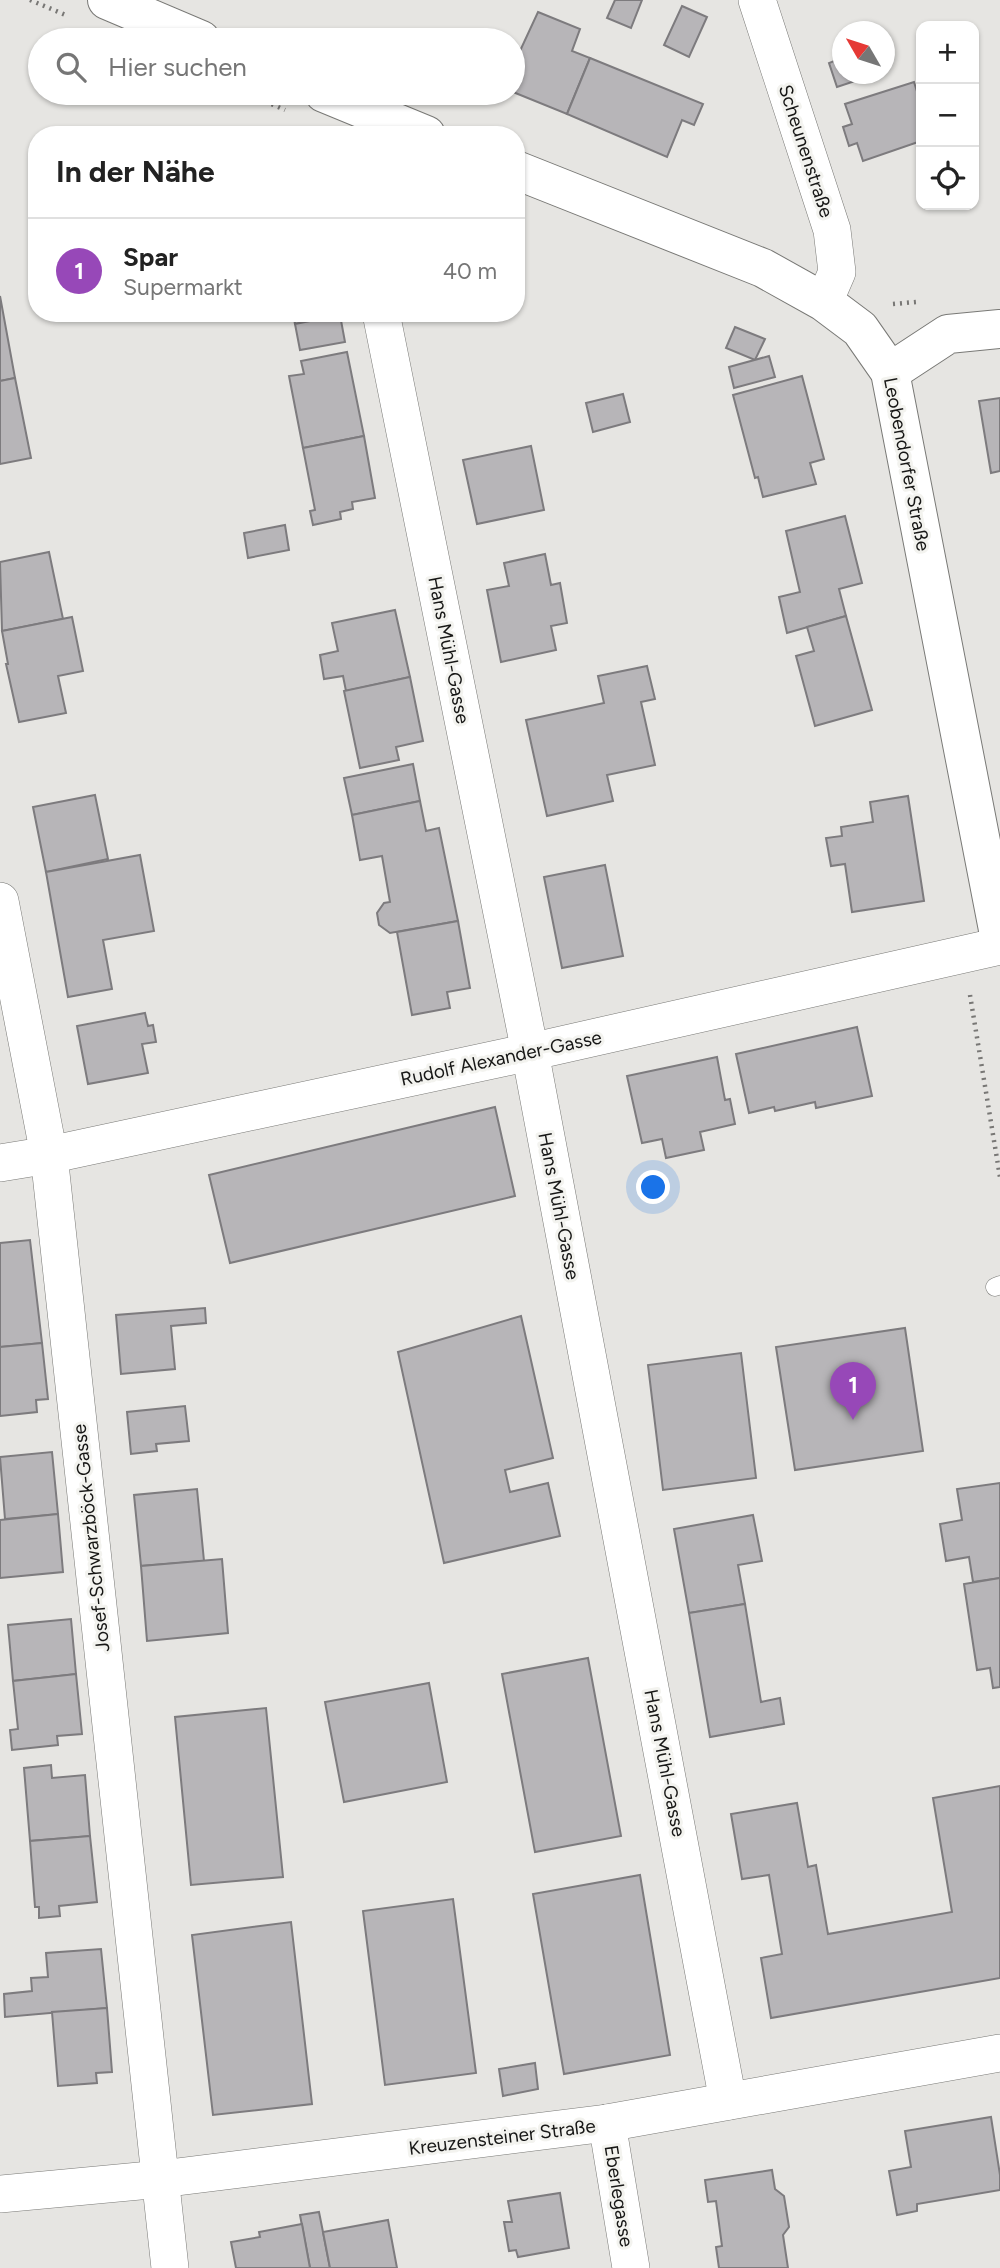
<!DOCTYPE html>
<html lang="de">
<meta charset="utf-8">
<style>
body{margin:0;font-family:Figtree,sans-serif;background:#f2f2f2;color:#222}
.controls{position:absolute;right:21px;top:21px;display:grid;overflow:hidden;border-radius:14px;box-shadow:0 2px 5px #0004}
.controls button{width:63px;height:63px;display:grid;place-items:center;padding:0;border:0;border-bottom:2px solid #e0e0e0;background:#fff;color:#222;font:35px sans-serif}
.compass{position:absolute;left:832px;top:21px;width:63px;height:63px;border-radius:50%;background:#fff;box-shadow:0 2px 5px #0004;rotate:309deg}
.you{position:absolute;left:654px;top:1188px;width:24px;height:24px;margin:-18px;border:5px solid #fff;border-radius:50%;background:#1a73e8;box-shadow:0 0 0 10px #1a73e833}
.badge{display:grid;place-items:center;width:46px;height:46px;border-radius:50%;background:#9748b8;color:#fff;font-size:23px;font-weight:700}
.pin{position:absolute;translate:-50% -58px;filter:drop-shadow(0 2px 4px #0008)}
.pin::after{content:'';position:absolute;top:37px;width:24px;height:21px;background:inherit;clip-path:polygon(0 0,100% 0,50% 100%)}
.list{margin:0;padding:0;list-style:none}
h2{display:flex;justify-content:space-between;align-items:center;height:91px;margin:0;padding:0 28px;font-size:30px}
h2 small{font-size:23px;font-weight:400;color:#767676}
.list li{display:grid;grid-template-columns:46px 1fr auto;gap:21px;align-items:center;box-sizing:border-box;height:105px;padding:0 28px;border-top:2px solid #e0e0e0}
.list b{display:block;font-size:26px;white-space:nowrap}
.list p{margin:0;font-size:23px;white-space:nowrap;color:#767676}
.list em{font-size:23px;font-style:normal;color:#767676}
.icon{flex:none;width:38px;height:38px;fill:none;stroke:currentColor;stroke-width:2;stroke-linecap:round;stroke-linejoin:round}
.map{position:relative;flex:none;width:1000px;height:2268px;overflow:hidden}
.search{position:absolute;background:#fff;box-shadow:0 2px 5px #0004;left:28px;top:28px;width:497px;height:77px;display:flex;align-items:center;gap:18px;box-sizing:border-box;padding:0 24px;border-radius:38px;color:#767676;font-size:26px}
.panel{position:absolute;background:#fff;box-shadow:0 2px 5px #0004;left:28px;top:126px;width:497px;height:196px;border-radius:28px}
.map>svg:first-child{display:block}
.building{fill:#b7b5b8;stroke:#7d7b7e;stroke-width:2}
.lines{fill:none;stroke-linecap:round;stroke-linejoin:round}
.service-casing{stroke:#797976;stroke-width:19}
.minor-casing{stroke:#797976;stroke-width:38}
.tertiary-casing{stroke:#797976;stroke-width:40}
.secondary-casing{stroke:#797976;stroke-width:40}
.path{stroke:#787775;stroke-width:4.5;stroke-dasharray:2 5;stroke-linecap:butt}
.service{stroke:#fff;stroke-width:18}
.minor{stroke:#fff;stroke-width:37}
.tertiary{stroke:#fff;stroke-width:38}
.secondary{stroke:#fff;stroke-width:38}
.labels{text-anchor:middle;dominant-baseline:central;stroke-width:6;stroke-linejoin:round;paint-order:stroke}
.street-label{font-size:19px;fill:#171716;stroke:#f3f3ef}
</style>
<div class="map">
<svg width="1000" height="2268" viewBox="0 0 1000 2268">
<rect width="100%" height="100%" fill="#e6e5e2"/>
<!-- building -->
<g class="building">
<polygon points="615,0 642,0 631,28 607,18"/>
<polygon points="682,6 707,17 689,57 664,45"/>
<polygon points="538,12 580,29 572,51 590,58 567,114 513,92 513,66"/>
<polygon points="590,58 703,104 694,125 682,120 667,157 567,114"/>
<polygon points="842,58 842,74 876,74 837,87 829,63"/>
<polygon points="914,82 921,104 921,141 863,161 857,143 849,146 843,127 852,124 845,104"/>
<polygon points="0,296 15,378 0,381"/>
<polygon points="293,313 340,313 340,315 295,324"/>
<polygon points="340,315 345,342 300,350 295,324"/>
<polygon points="735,327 765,339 755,360 726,348"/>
<polygon points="347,352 364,436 303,448 289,376 304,374 301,361"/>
<polygon points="769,356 775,377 734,388 729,367"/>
<polygon points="802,376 824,459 810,463 816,484 763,497 758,477 755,478 733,395"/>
<polygon points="15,378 31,458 0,464 0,381"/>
<polygon points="623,394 630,422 593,432 586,403"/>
<polygon points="1000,398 1000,471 991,473 979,401"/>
<polygon points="364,436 375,498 352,502 353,509 340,512 341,519 313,525 310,511 315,510 303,448"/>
<polygon points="531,446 544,510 477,524 463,460"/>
<polygon points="845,516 862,583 839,589 846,616 787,633 779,597 800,592 786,531"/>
<polygon points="285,525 289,550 248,558 244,533"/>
<polygon points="49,552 63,619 2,631 0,562"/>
<polygon points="545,554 551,585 560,583 567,623 551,626 556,650 501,662 487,590 509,586 504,563"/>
<polygon points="395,610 410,677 346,691 343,676 324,679 320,655 338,651 332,623"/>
<polygon points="846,616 872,710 815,726 796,656 814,651 807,627"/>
<polygon points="72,617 83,671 58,676 66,713 19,722 6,664 8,664 2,631"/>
<polygon points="647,666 655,699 641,702 655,765 607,775 613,801 547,816 526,720 604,703 598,676"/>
<polygon points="410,677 423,741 396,747 399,760 360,768 344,691"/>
<polygon points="413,764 420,801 352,815 344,778"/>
<polygon points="95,795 108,859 46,872 33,807"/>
<polygon points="908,796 924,901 852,912 845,864 831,866 826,838 842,836 841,827 873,822 870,802"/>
<polygon points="420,801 426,831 439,828 458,921 390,933 379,925 377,913 384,903 390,902 382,856 360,860 352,815"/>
<polygon points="140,855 154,931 103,940 112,989 68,997 46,872"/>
<polygon points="605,865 623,956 562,968 544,877"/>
<polygon points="458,921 470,988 447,992 450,1008 412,1015 397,932"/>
<polygon points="145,1013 148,1026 153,1025 156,1042 142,1044 148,1073 88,1084 77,1026"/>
<polygon points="857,1027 872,1096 816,1108 815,1102 775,1111 774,1107 749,1113 736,1054"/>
<polygon points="717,1057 725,1100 730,1099 735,1124 700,1132 704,1150 666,1158 662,1139 642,1143 627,1076"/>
<polygon points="495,1107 515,1196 230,1263 209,1175"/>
<polygon points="30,1240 42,1343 0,1347 0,1243"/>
<polygon points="205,1308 206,1323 171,1326 175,1369 121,1374 116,1315"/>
<polygon points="521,1316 553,1458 505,1470 510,1492 548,1483 560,1536 444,1563 398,1352"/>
<polygon points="905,1328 923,1451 795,1470 776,1347"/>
<polygon points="42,1343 48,1399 36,1400 37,1412 0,1416 0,1347"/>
<polygon points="741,1353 756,1478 663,1490 648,1365"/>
<polygon points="185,1406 189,1441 156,1444 157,1451 131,1454 127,1412"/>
<polygon points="52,1452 58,1514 5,1519 0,1457"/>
<polygon points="1000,1483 1000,1578 973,1582 969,1557 946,1561 940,1524 962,1520 957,1489"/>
<polygon points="197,1489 204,1561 141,1566 134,1495"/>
<polygon points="58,1514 63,1572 0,1578 0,1520"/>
<polygon points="753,1515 762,1561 738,1565 745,1604 689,1613 674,1529"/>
<polygon points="222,1559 228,1633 147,1641 141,1566"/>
<polygon points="1000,1578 1000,1687 993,1688 990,1668 977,1670 964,1584"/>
<polygon points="745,1604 761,1702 780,1698 784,1724 710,1737 689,1613"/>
<polygon points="71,1619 76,1674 13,1681 8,1625"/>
<polygon points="588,1658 621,1836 535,1852 502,1674"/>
<polygon points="76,1674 82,1734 57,1736 58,1745 12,1750 10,1730 18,1729 13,1681"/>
<polygon points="429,1683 447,1782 344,1802 325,1702"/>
<polygon points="266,1708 283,1877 191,1885 175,1717"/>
<polygon points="51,1765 52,1778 85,1775 90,1836 30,1841 24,1768"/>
<polygon points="1000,1786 1000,1978 771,2018 761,1958 782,1954 769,1875 742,1879 731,1814 797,1803 808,1867 816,1865 828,1934 952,1912 933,1798"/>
<polygon points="90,1836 97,1902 59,1906 60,1916 39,1918 39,1907 35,1907 30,1841"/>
<polygon points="640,1875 670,2055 564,2074 533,1894"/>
<polygon points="453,1899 476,2073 385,2085 363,1911"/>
<polygon points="291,1922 312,2104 213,2115 192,1935"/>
<polygon points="101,1949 107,2008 5,2017 4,1994 32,1991 31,1978 48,1977 46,1953"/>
<polygon points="107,2008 112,2072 96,2073 97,2083 58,2086 52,2012"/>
<polygon points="535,2063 538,2089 503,2096 499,2069"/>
<polygon points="991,2117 1000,2175 1000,2190 917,2204 917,2211 897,2215 889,2171 911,2167 905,2131"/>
<polygon points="772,2170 775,2189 784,2196 789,2227 783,2235 788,2268 719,2268 716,2247 722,2246 716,2201 708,2202 705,2180"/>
<polygon points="560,2193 569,2248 518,2257 516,2250 509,2251 504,2222 512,2222 508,2201"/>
<polygon points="319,2212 323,2232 330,2268 310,2268 300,2215"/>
<polygon points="388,2220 397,2268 330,2268 323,2232"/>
<polygon points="302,2224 310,2268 236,2268 231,2242 260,2237 259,2232"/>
</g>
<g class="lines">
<!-- service casing -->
<g class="service-casing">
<polyline id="service" points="995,1287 1000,1285"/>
</g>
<!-- minor casing -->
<g class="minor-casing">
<g id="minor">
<polyline points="757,0 832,230 837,272 824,302"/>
<polyline points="381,313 530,1052 728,2101"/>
<polyline points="0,901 49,1155 170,2268"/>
<polyline points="0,1163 49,1155 530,1052 1000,946"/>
<polyline points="607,2123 631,2268"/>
<polyline points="0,2194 161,2179 607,2123 1000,2053"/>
</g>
</g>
<!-- tertiary casing -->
<g class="tertiary-casing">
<polyline id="tertiary" points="890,372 948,334 1000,329"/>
</g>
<!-- secondary casing -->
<g class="secondary-casing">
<g id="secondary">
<polyline points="107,0 201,40"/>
<polyline points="324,93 426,135"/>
<polyline points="516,170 763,268 824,302 860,329 890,372 1000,940"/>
</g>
</g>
<!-- path -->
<g class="path">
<polyline points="30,0 68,16"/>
<polyline points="246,93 285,110"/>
<polyline points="893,304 916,302"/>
<polyline points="970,995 1000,1177"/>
</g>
<!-- service -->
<use href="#service" class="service"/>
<!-- minor -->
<use href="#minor" class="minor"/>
<!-- tertiary -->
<use href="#tertiary" class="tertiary"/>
<!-- secondary -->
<use href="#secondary" class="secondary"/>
</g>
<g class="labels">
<!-- street labels -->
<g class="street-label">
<text transform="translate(806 151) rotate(72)">Scheunenstraße</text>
<text transform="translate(907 464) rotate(79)">Leobendorfer Straße</text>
<text transform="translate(449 650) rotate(79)">Hans Mühl-Gasse</text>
<text transform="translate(501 1058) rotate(-12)">Rudolf Alexander-Gasse</text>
<text transform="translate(559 1206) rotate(79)">Hans Mühl-Gasse</text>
<text transform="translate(91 1538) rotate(-96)">Josef-Schwarzböck-Gasse</text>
<text transform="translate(665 1763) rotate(79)">Hans Mühl-Gasse</text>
<text transform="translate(502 2137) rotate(-7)">Kreuzensteiner Straße</text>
<text transform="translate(619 2196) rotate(81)">Eberlegasse</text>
</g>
</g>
</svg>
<div class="controls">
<button>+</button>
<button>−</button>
<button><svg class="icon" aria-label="locate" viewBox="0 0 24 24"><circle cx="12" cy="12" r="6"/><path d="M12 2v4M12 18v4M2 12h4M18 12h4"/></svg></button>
</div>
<svg class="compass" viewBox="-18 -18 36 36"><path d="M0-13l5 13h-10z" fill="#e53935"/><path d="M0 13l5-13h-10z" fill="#767676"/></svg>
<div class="you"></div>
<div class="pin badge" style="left:853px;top:1420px">1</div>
<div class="search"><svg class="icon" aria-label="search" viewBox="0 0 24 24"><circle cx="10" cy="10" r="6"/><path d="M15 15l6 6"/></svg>Hier suchen</div>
<section class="panel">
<h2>In der Nähe<small></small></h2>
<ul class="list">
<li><span class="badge">1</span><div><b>Spar</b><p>Supermarkt</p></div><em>40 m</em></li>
</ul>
</section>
</div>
